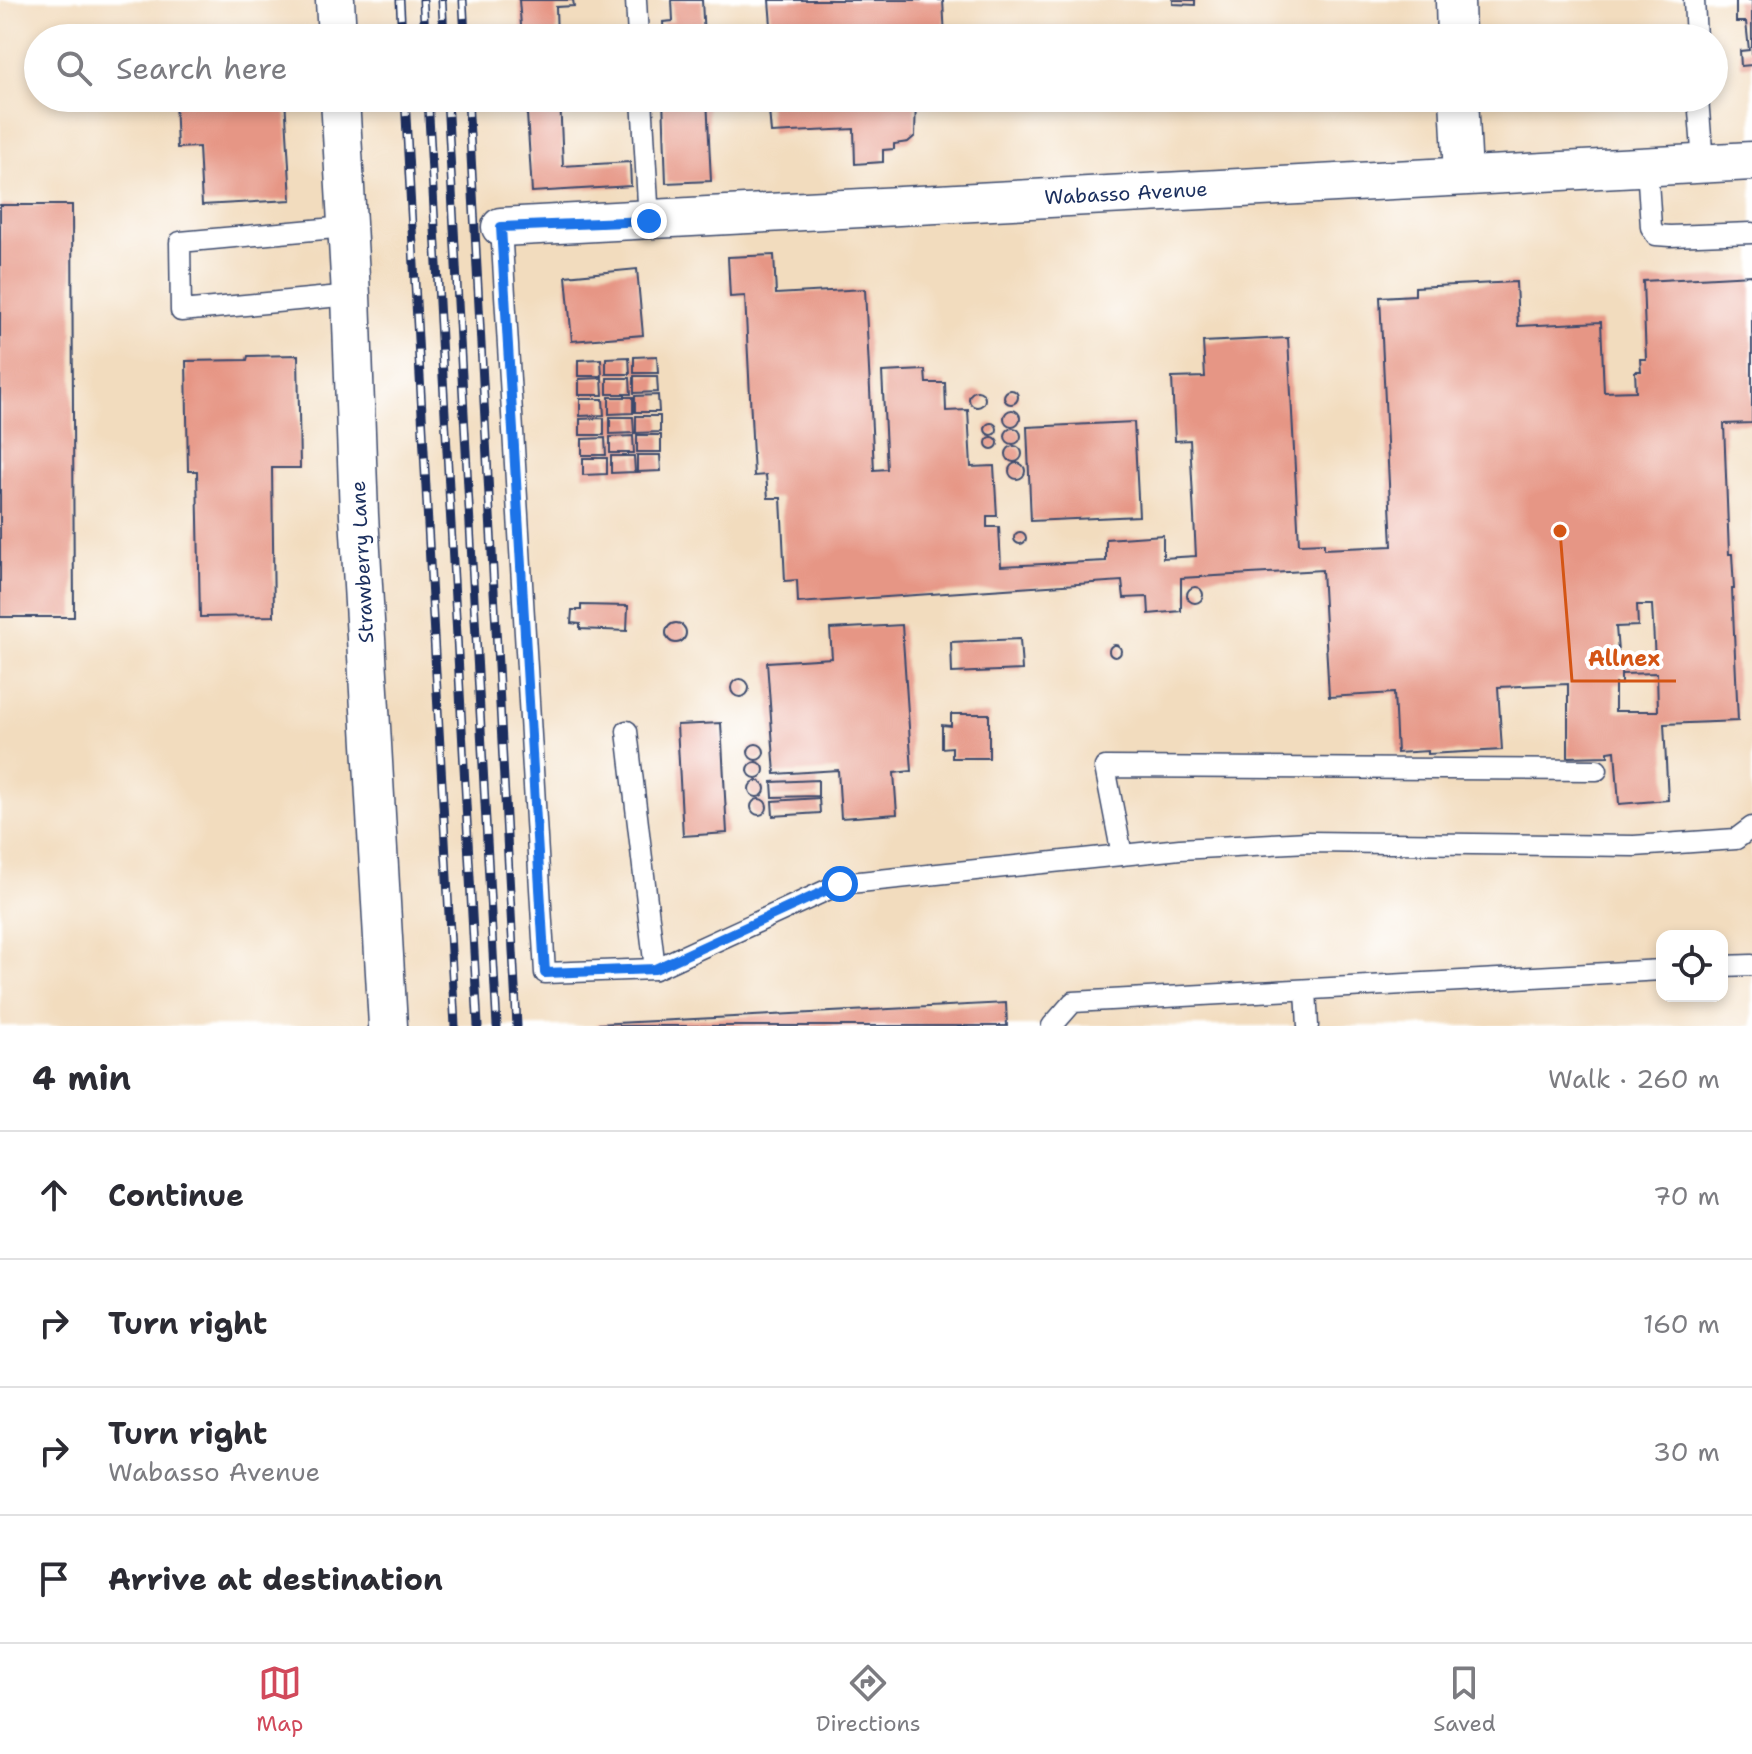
<!DOCTYPE html>
<meta charset="utf-8">
<style>
body{margin:0;font-family:"Shantell Sans",sans-serif;background:#f7f7f7;color:#2b2b33}
.controls{position:absolute;right:24px;bottom:24px;display:grid;overflow:hidden;border-radius:16px;box-shadow:0 4px 12px #0003}
.controls button{width:72px;height:72px;display:grid;place-items:center;padding:0;border:0;border-bottom:2px solid #e1e1e2;background:#fff;color:#2b2b33;font:40px sans-serif}
.stop{position:absolute;width:24px;height:24px;margin:-18px;border:6px solid #1a73e8;border-radius:50%;background:#fff}
.stop.end{background:#1a73e8;border-color:#fff;box-shadow:0 2px 8px #0008}
.list{margin:0;padding:0;list-style:none}
h2{display:flex;justify-content:space-between;align-items:center;height:104px;margin:0;padding:0 32px;font-size:34px}
h2 small{font-size:26px;font-weight:400;color:#7c7c81}
.list li{display:grid;grid-template-columns:52px 1fr auto;gap:24px;align-items:center;box-sizing:border-box;height:128px;padding:0 32px;border-top:2px solid #e1e1e2}
.list b{display:block;font-size:30px;white-space:nowrap}
.list p{margin:0;font-size:26px;white-space:nowrap;color:#7c7c81}
.list em{font-size:26px;font-style:normal;color:#7c7c81}
.icon{flex:none;width:44px;height:44px;fill:none;stroke:currentColor;stroke-width:2;stroke-linecap:round;stroke-linejoin:round}
.map{position:relative;flex:none;width:1752px;height:1026px;overflow:hidden}
.search{position:absolute;background:#fff;box-shadow:0 4px 12px #0003;left:24px;right:24px;top:24px;height:88px;display:flex;align-items:center;gap:20px;box-sizing:border-box;padding:0 28px;border-radius:44px;color:#7c7c81;font-size:30px}
.sheet{height:616px;background:#fff}
nav{display:flex;justify-content:space-around;align-items:center;box-sizing:border-box;height:112px;border-top:2px solid #e1e1e2;background:#fff;font-size:22px;color:#7c7c81}
nav a{display:grid;justify-items:center;gap:4px}
nav .on{color:#d1495b}
.map>svg:first-child{display:block}
.building{fill:#e69685;fill-rule:evenodd}
.lines{fill:none;stroke-linecap:round;stroke-linejoin:round}
.service-casing{stroke:#3b496c;stroke-width:23}
.minor-casing{stroke:#3b496c;stroke-width:41}
.service{stroke:#fff;stroke-width:20}
.minor{stroke:#fff;stroke-width:38}
.rail-casing{stroke:#1b2f5e;stroke-width:9}
.rail{stroke:#fff;stroke-width:6;stroke-dasharray:18;stroke-linecap:butt}
.route{stroke:#1a73e8;stroke-width:10}
.labels{text-anchor:middle;dominant-baseline:central;stroke-width:8;stroke-linejoin:round;paint-order:stroke}
.street-label{font-size:20px;fill:#1b2f5e;stroke:#fff}
.leader{fill:none;stroke:#d45514;stroke-width:3}
.callout-dot{fill:#d45514;stroke:#fff;stroke-width:3}
.callout-label{font-size:22px;text-anchor:middle;font-weight:bold;fill:#d45514;stroke:#fff;stroke-width:8;stroke-linejoin:round;paint-order:stroke}
</style>
<div class="map">
<svg width="1752" height="1026" viewBox="0 0 1752 1026">
<rect width="100%" height="100%" fill="#fff"/>
<filter id="ink" filterUnits="userSpaceOnUse"><feTurbulence type="fractalNoise" baseFrequency=".0125" numOctaves="2"/><feDisplacementMap in="SourceGraphic" scale="16" xChannelSelector="R" yChannelSelector="G"/><feConvolveMatrix kernelMatrix="1 2 1 2 8 2 1 2 1" color-interpolation-filters="sRGB"/></filter>
<filter id="wash" filterUnits="userSpaceOnUse"><feTurbulence type="fractalNoise" baseFrequency=".006" numOctaves="4" result="noise"/><feDisplacementMap in="SourceGraphic" scale="32" xChannelSelector="R" yChannelSelector="G"/><feGaussianBlur stdDeviation="1.8" result="paint"/><feColorMatrix in="noise" values="0 0 0 0 0 0 0 0 0 0 0 0 0 0 0 0 0 1.4 0 .05"/><feComposite in="paint" operator="in"/></filter>
<g filter="url(#wash)">
<rect width="100%" height="100%" fill="#f2dcbe"/>
<g id="blocks">
<!-- building -->
<g class="building">
<polygon points="519,0 573,0 574,6 556,7 557,38 522,38"/>
<polygon points="672,0 702,0 704,38 664,38 663,22 673,21"/>
<polygon points="769,0 943,0 945,38 772,38"/>
<polygon points="1173,0 1195,0 1195,5 1173,4"/>
<polygon points="1736,0 1752,0 1752,65 1741,66 1740,51 1749,50 1746,22 1736,22"/>
<polygon points="175,98 285,98 291,200 202,205 199,147 177,148"/>
<polygon points="526,98 560,98 563,166 630,162 631,186 532,192"/>
<polygon points="663,98 707,98 711,181 666,183"/>
<polygon points="768,98 916,98 915,136 908,142 894,144 894,149 883,150 883,162 855,164 854,129 771,133"/>
<polygon points="0,205 72,205 74,617 0,617"/>
<path d="M774,255L776,294L865,289L874,470L887,469L882,372L925,370L926,383H945L946,411L968,410L971,467L994,466L997,516H987V527H999L1001,566L1106,561V539L1163,535V558L1196,556L1190,440L1175,441L1172,378L1205,377L1203,342L1288,338L1299,544L1324,543V549L1392,546L1380,297L1415,295V287L1516,282L1518,326L1601,322L1604,392L1636,391L1635,371H1641L1640,359H1646L1643,281L1752,275V423L1724,424L1729,554H1732L1734,589H1732L1738,721L1664,724L1668,800L1619,804L1615,751L1608,752V756L1568,757V684L1498,687L1502,750L1428,754V751L1397,753L1394,693L1329,697L1322,570L1181,578V611L1149,614L1148,597L1124,598L1122,581L798,603L797,580L785,581L781,498H768L766,475L754,476L745,296L730,297L728,257ZM1637,605H1652L1655,661L1619,664L1616,627L1638,626ZM1657,673L1658,711H1615V684H1621V674Z"/>
<polygon points="637,269 643,335 572,341 566,276"/>
<polygon points="298,355 300,468 272,468 274,616 200,617 197,471 188,471 186,361 247,360 248,356"/>
<polygon points="657,356 658,373 634,373 634,357"/>
<polygon points="629,357 630,374 606,374 606,358"/>
<polygon points="601,359 602,376 578,376 578,360"/>
<polygon points="634,376 657,376 658,392 634,393"/>
<polygon points="602,378 603,395 579,395 579,379"/>
<polygon points="607,378 630,378 631,394 607,394"/>
<circle cx="1011" cy="397" r="7"/>
<circle cx="977" cy="399" r="8"/>
<polygon points="658,395 659,412 635,412 635,396"/>
<polygon points="609,397 633,397 633,413 609,414"/>
<polygon points="580,399 603,399 604,415 580,416"/>
<circle cx="1012" cy="418" r="8"/>
<polygon points="636,416 660,416 660,432 636,433"/>
<polygon points="610,417 633,417 634,433 610,434"/>
<polygon points="604,418 604,435 580,435 580,419"/>
<polygon points="1134,422 1139,516 1031,521 1027,427"/>
<circle cx="991" cy="429" r="6"/>
<circle cx="1013" cy="436" r="8"/>
<rect x="637" y="435" width="24" height="17"/>
<polygon points="633,436 634,453 610,453 610,437"/>
<circle cx="992" cy="443" r="6"/>
<polygon points="605,438 606,455 582,455 582,439"/>
<circle cx="1014" cy="454" r="8"/>
<polygon points="637,455 660,455 661,471 637,472"/>
<polygon points="611,456 634,456 635,472 611,473"/>
<polygon points="583,458 607,458 607,474 583,475"/>
<circle cx="1017" cy="471" r="8"/>
<circle cx="1020" cy="538" r="6"/>
<circle cx="1195" cy="595" r="8"/>
<polygon points="581,605 628,606 627,631 580,629 580,624 571,623 572,610 581,610"/>
<circle cx="676" cy="633" r="10"/>
<polygon points="902,625 912,771 894,773 897,814 841,818 838,770 775,774 767,662 832,658 830,629"/>
<polygon points="1020,639 1022,670 952,673 951,642"/>
<circle cx="1115" cy="651" r="6"/>
<circle cx="740" cy="688" r="9"/>
<polygon points="951,714 989,714 989,758 952,758 952,747 942,748 942,725 951,726"/>
<polygon points="721,723 727,833 683,836 677,725"/>
<circle cx="756" cy="752" r="8"/>
<circle cx="756" cy="770" r="8"/>
<polygon points="818,780 818,796 773,797 772,782"/>
<circle cx="757" cy="789" r="8"/>
<polygon points="819,798 820,813 773,816 772,801"/>
<circle cx="759" cy="807" r="8"/>
<polygon points="1006,1003 1007,1026 597,1026 597,1024"/>
</g>
</g>
</g>
<g filter="url(#ink)">
<use href="#blocks" fill-opacity="0" stroke="#3b496c" stroke-width="2"/>
<g class="lines">
<!-- service casing -->
<g class="service-casing">
<g id="service">
<polyline points="636,0 638,38"/>
<polyline points="1694,0 1696,38"/>
<polyline points="642,98 649,221"/>
<polyline points="1698,98 1703,163"/>
<polyline points="1647,166 1651,227 1656,235 1670,236 1752,233"/>
<polyline points="346,227 180,242 181,311 351,295"/>
<polyline points="501,227 545,973 655,969"/>
<polyline points="627,731 655,969 840,884 1180,849 1308,842 1634,846 1736,839 1752,827"/>
<polyline points="1122,855 1105,767 1597,770"/>
<polyline points="1722,966 1752,965"/>
<polyline points="1306,990 1308,1026"/>
<polyline points="1052,1026 1073,1002 1662,970"/>
</g>
</g>
<!-- minor casing -->
<g class="minor-casing">
<g id="minor">
<polyline points="335,0 337,38"/>
<polyline points="1455,0 1456,38"/>
<polyline points="340,98 351,295 359,515 388,1026"/>
<polyline points="1459,98 1463,175"/>
<polyline points="501,227 1752,161"/>
</g>
</g>
<!-- service -->
<use href="#service" class="service"/>
<!-- minor -->
<use href="#minor" class="minor"/>
<!-- rail casing -->
<g class="rail-casing">
<g id="rail">
<polyline points="400,0 402,38"/>
<polyline points="423,0 425,38"/>
<polyline points="442,0 444,38"/>
<polyline points="463,0 465,38"/>
<polyline points="405,98 455,1026"/>
<polyline points="428,98 478,1026"/>
<polyline points="447,98 497,1026"/>
<polyline points="468,98 517,1026"/>
</g>
</g>
<!-- rail -->
<use href="#rail" class="rail"/>
</g>
</g>
<g class="lines" filter="url(#ink)">
<!-- route -->
<polyline class="route" points="649,221 501,227 545,973 655,969 840,884"/>
</g>
<g class="labels">
<!-- street labels -->
<g class="street-label">
<text transform="translate(1126 193) rotate(-3)">Wabasso Avenue</text>
<text transform="translate(362 562) rotate(-93)">Strawberry Lane</text>
</g>
</g>
<!-- callouts -->
<path class="leader" d="M1560 531L1572 681H1676"/>
<circle class="callout-dot" cx="1560" cy="531" r="8"/>
<g class="callout-label">
<text x="1624" y="666">Allnex</text>
</g>
</svg>
<div class="controls">
<button><svg class="icon" aria-label="locate" viewBox="0 0 24 24"><circle cx="12" cy="12" r="6"/><path d="M12 2v4M12 18v4M2 12h4M18 12h4"/></svg></button>
</div>
<div class="stop" style="left:840px;top:884px"></div>
<div class="stop end" style="left:649px;top:221px"></div>
<div class="search"><svg class="icon" aria-label="search" viewBox="0 0 24 24"><circle cx="10" cy="10" r="6"/><path d="M15 15l6 6"/></svg>Search here</div>
</div>
<section class="sheet">
<h2>4 min<small>Walk · 260 m</small></h2>
<ul class="list">
<li><svg class="icon" aria-label="ahead" viewBox="0 0 24 24"><path d="M12 20V5M6 11l6-6 6 6"/></svg><div><b>Continue</b></div><em>70 m</em></li>
<li><svg class="icon" aria-label="right" viewBox="0 0 24 24"><path d="M7 20v-9h11M14 6l5 5-5 5"/></svg><div><b>Turn right</b></div><em>160 m</em></li>
<li><svg class="icon" aria-label="right" viewBox="0 0 24 24"><path d="M7 20v-9h11M14 6l5 5-5 5"/></svg><div><b>Turn right</b><p>Wabasso Avenue</p></div><em>30 m</em></li>
<li><svg class="icon" aria-label="arrive" viewBox="0 0 24 24"><path d="M6 21V4h12l-3 4 3 4H6"/></svg><div><b>Arrive at destination</b></div></li>
</ul>
</section>
<nav>
<a class="on"><svg class="icon" aria-label="map" viewBox="0 0 24 24"><path d="M3 6l6-2 6 2 6-2v14l-6 2-6-2-6 2zM9 4v14M15 6v14"/></svg>Map</a>
<a><svg class="icon" aria-label="directions" viewBox="0 0 24 24"><path d="M12 3l9 9-9 9-9-9zM9 14v-3h6M13 9l2 2-2 2"/></svg>Directions</a>
<a><svg class="icon" aria-label="saved" viewBox="0 0 24 24"><path d="M7 4h10v16l-5-4-5 4z"/></svg>Saved</a>
</nav>
